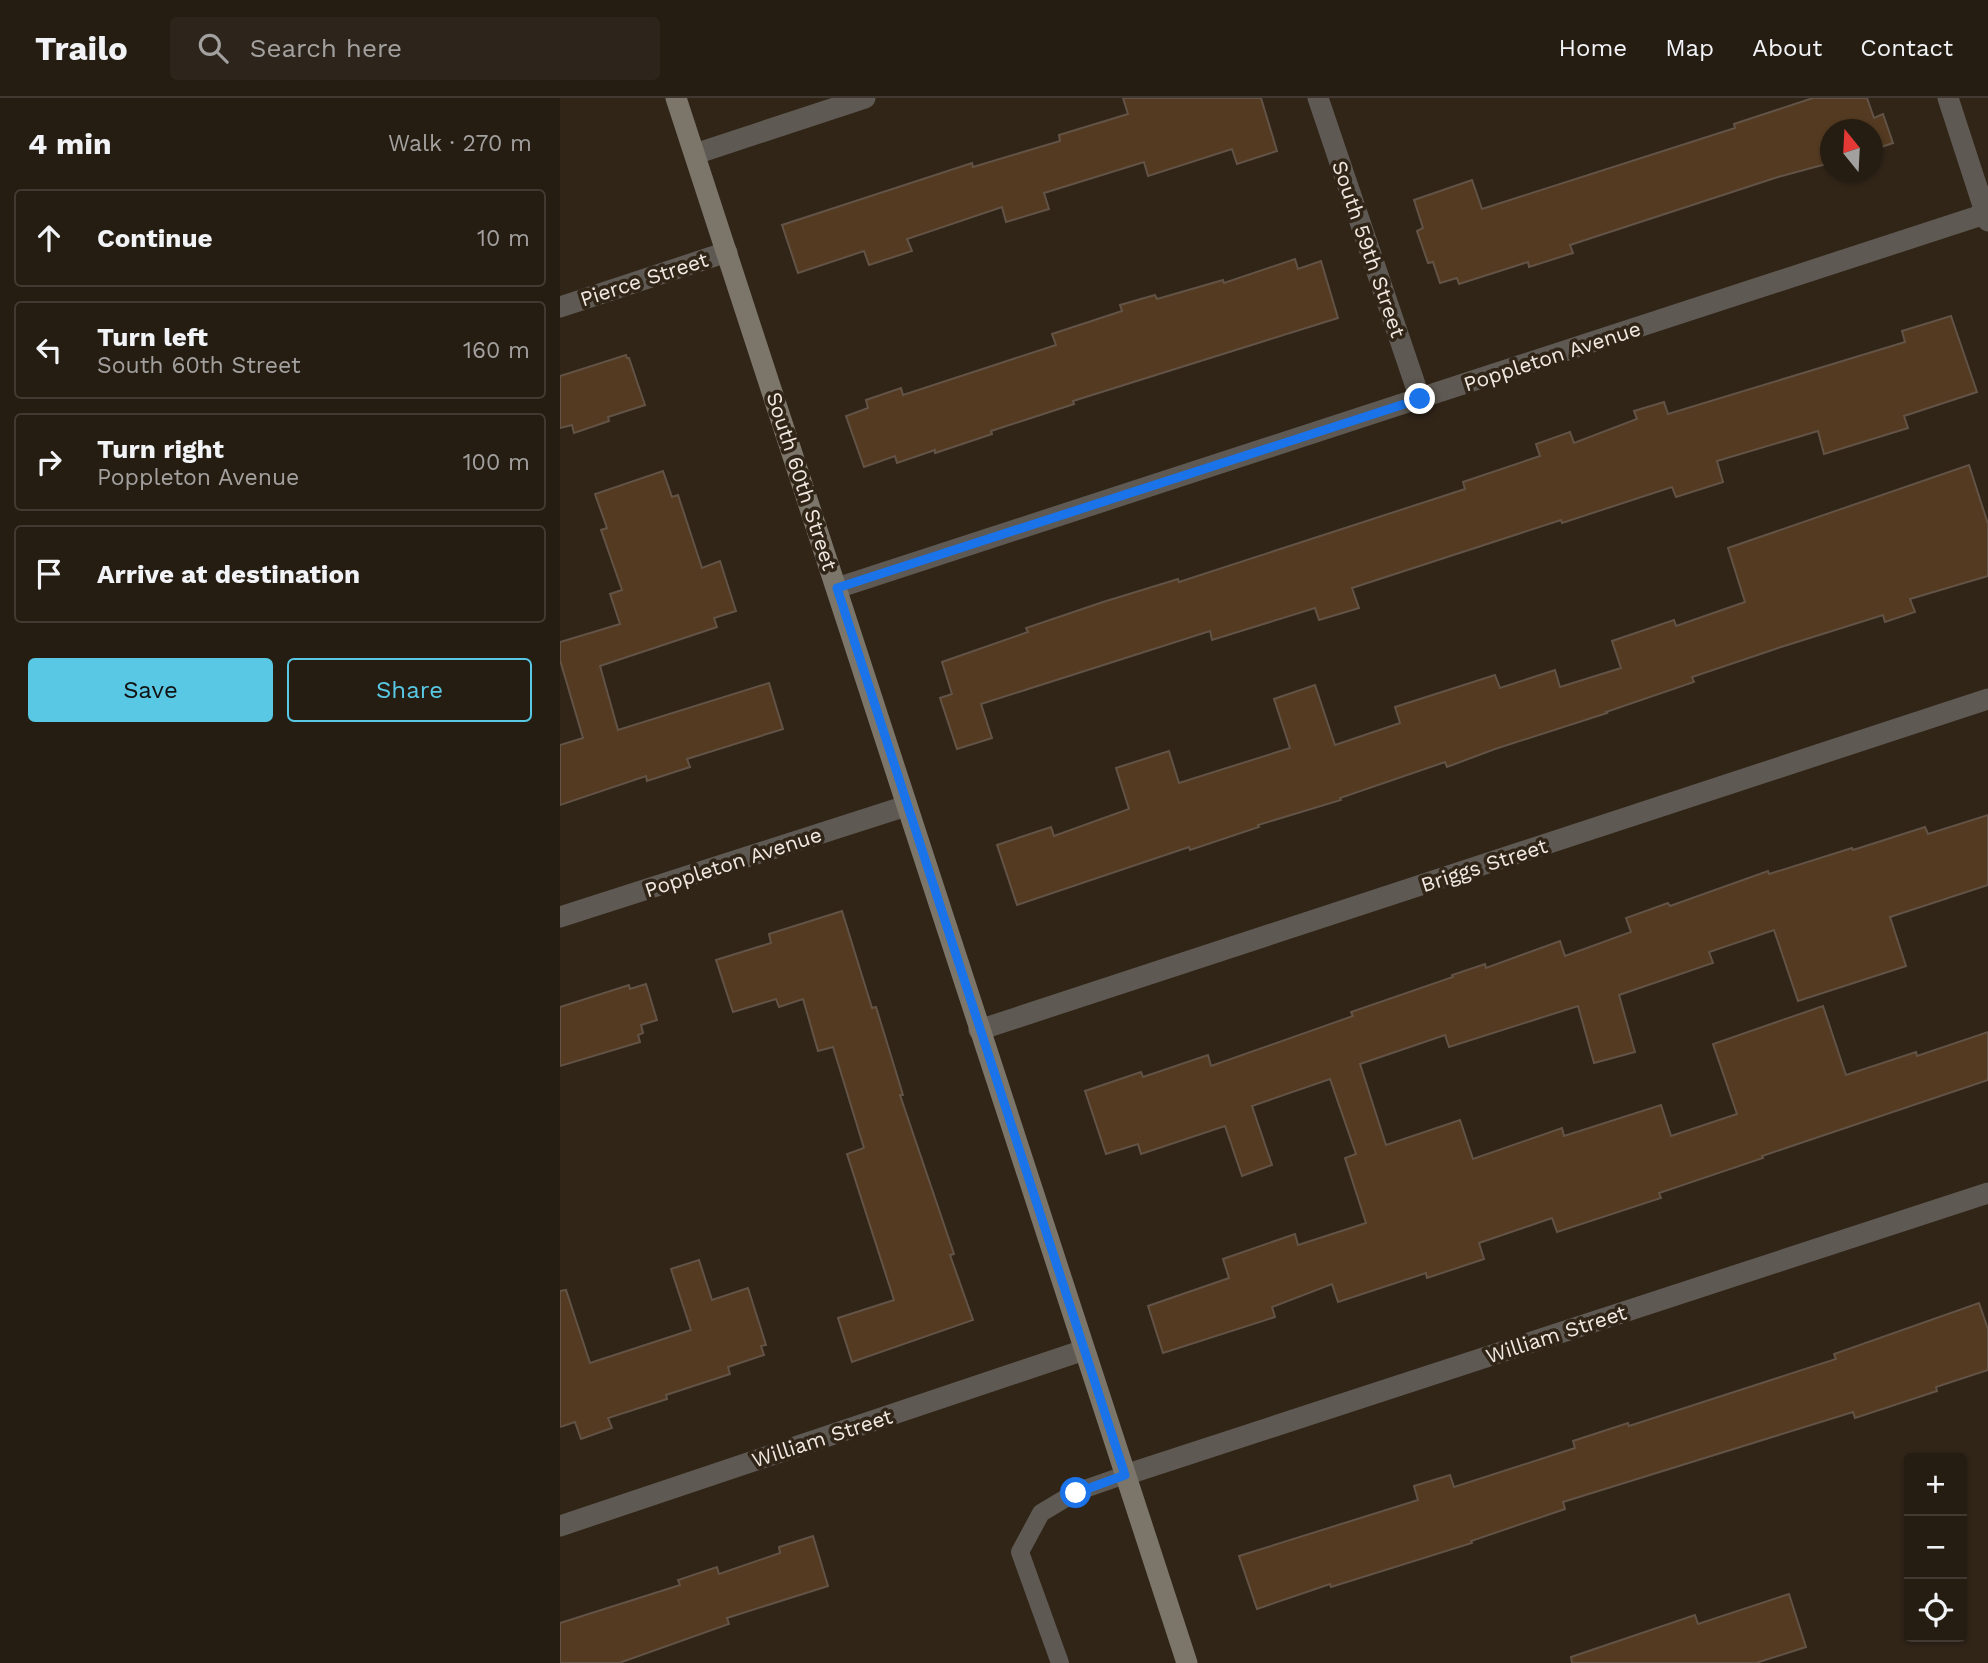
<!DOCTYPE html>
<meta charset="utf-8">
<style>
body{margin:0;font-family:"Work Sans",sans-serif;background:#2d251b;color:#f1f3f6}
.controls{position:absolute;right:21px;bottom:21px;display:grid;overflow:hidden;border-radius:7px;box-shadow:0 2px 5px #0004}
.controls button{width:63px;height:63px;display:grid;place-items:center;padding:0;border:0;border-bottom:2px solid #423a32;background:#251c12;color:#f1f3f6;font:35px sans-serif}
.compass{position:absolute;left:1260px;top:21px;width:63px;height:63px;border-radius:50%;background:#251c12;box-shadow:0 2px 5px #0004;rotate:342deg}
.stop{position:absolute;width:21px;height:21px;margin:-16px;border:5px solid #1a73e8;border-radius:50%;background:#fff}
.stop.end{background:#1a73e8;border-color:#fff;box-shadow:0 2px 7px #0008}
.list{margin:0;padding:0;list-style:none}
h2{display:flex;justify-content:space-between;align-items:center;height:91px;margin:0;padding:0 28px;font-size:30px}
h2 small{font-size:23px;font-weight:400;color:#a3a19f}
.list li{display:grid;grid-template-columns:46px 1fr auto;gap:21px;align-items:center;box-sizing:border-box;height:98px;margin:0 14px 14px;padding:0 14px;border:2px solid #423a32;border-radius:7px}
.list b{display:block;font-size:26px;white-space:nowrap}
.list p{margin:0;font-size:23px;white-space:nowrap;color:#a3a19f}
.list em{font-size:23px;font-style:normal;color:#a3a19f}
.actions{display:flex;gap:14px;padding:21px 28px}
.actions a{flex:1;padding:16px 0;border:2px solid #59c8e4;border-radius:7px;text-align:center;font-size:24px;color:#59c8e4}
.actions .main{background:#59c8e4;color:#111}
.icon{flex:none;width:38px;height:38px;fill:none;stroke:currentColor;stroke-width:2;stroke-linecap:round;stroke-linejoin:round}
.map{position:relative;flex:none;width:1428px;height:1565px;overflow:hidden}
header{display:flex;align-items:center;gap:42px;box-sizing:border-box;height:98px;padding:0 35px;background:#251c12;border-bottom:2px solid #423a32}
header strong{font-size:33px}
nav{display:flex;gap:38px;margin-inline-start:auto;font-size:24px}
.search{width:490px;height:63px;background:#2d251b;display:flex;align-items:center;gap:18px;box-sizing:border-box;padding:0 24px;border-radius:7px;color:#a3a19f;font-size:26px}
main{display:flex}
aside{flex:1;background:#251c12}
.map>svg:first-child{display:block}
.building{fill:#533a21;stroke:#625346;stroke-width:2}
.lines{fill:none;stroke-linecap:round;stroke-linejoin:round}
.lane{stroke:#5e5952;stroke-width:18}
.street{stroke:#5e5952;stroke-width:21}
.secondary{stroke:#7c7569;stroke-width:21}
.route{stroke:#1a73e8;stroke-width:9}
.labels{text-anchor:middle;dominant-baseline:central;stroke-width:7;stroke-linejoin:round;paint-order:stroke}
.street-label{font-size:21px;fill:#f1e9e1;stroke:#312518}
</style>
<header>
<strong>Trailo</strong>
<div class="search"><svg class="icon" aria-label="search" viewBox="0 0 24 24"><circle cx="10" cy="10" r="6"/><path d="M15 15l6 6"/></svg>Search here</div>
<nav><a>Home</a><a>Map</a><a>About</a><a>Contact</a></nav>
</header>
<main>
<aside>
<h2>4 min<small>Walk · 270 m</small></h2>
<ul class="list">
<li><svg class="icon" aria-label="ahead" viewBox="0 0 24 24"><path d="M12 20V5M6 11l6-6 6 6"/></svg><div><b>Continue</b></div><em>10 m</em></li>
<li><svg class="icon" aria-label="left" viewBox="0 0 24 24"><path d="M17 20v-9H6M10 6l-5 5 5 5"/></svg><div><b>Turn left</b><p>South 60th Street</p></div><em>160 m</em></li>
<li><svg class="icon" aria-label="right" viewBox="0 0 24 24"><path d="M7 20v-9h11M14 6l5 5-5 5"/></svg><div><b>Turn right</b><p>Poppleton Avenue</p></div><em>100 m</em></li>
<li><svg class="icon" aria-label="arrive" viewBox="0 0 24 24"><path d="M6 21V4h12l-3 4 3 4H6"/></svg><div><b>Arrive at destination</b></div></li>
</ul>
<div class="actions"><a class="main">Save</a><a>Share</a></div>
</aside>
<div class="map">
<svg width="1428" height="1565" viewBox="0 0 1428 1565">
<rect width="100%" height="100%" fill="#312518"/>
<!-- building -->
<g class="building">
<polygon points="563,0 701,0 717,53 677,66 672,51 588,78 584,64 484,95 489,111 446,124 442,109 347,141 352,153 309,167 304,153 238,175 222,127 412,65 413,69 500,43 499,37 568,16"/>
<polygon points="1253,0 1307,0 1314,20 1323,16 1333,45 1312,52 1312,32 1270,32 1270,65 1218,79 1010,147 1013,155 969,169 968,164 899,186 897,180 880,185 873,164 868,165 857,133 863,130 854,102 912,82 922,111 1175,30 1174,26"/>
<polygon points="735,161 738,171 761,163 778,220 513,303 514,306 431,333 432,336 375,355 375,352 337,365 335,358 304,369 286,318 308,310 306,302 341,290 343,297 496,247 492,236 562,213 560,207 595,197 597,201 663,182 664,185"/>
<polygon points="1391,218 1417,294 1344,318 1348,330 1264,356 1258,333 1157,363 1163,384 1116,399 1112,389 1002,425 1001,422 792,490 799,510 759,522 755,510 652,542 650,533 421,606 432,640 397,651 380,600 392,596 382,564 468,534 466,530 543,504 618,481 619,484 905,391 903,384 980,358 976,346 1010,334 1014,345 1077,321 1074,313 1104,304 1108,316 1345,244 1342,233"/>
<polygon points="66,257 67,260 69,260 85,307 48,319 49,323 14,335 12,327 0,330 0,278"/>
<polygon points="1409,367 1428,426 1428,478 1350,501 1355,514 1325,524 1323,517 1221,549 1132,579 1134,584 1046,614 1047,615 935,651 887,669 885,664 780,700 781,702 698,727 699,729 630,752 629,749 457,807 437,747 491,729 494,738 569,711 556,670 609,653 619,685 730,650 714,601 755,587 775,647 840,625 835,609 935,577 940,590 995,572 1000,589 1061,570 1052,543 1114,522 1116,528 1185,504 1168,450"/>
<polygon points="103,373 112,399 118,397 142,470 160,463 176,513 154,520 157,529 40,568 58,632 209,585 223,631 127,661 130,669 87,683 86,678 0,707 0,647 23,640 0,562 0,544 60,526 50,496 62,492 41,432 47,430 35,396"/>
<polygon points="1428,717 1428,787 1330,819 1346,868 1238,903 1214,832 1149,854 1153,865 1059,897 1075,954 1034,965 1018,908 889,949 885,937 800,966 826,1047 900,1022 913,1061 1002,1030 1004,1038 1101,1007 1111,1038 1177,1016 1153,946 1263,908 1286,977 1356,954 1357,958 1428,934 1428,982 1202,1058 1203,1060 1099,1095 1101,1100 997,1134 992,1120 919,1145 924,1161 867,1180 866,1175 778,1204 772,1186 712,1209 715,1219 603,1255 588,1208 669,1180 663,1161 735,1136 738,1147 806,1125 785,1060 796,1056 770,981 692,1008 712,1067 682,1078 665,1028 581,1056 578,1046 546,1056 525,993 581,974 583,979 648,957 651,968 793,918 791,914 893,879 892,877 925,866 926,870 1000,843 1005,858 1071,834 1066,820 1108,805 1110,808 1208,773 1209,776 1292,750 1293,752 1365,729 1368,736"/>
<polygon points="282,813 312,910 316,909 343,997 340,997 394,1156 390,1157 413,1222 292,1264 278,1220 334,1202 287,1056 304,1050 273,949 258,953 243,901 219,909 216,901 173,914 156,862 211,845 209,836"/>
<polygon points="86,886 97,922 81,927 83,935 78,937 80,944 0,968 0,909 69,887 70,891"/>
<polygon points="139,1162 152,1202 188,1190 206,1247 201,1248 204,1257 168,1269 170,1276 106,1297 107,1301 48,1320 52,1330 21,1341 15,1324 0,1329 0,1193 6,1192 30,1265 131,1232 111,1171"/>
<polygon points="1419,1205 1428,1231 1428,1272 1376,1289 1377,1293 1295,1320 1293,1314 1003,1404 1005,1411 911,1443 912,1445 771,1489 770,1486 697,1511 679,1458 858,1402 854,1388 890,1377 894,1389 1015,1350 1013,1343 1068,1325 1069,1328 1276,1261 1274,1256"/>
<polygon points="253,1438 268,1488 167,1520 169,1526 59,1565 0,1565 0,1525 120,1487 118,1482 157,1469 159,1476 220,1455 219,1449"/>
<polygon points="1229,1496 1246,1549 1196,1565 1012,1565 1011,1559 1135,1517 1138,1526"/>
</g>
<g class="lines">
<!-- lane -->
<polyline class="lane" points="500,1565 460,1454 481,1415 516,1394 565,1377"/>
<!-- street -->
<g class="street">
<polyline points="758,0 860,301"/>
<polyline points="1388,0 1428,123"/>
<polyline points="135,56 305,0"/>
<polyline points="0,209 167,154"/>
<polyline points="277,490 1428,115"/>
<polyline points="0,819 346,708"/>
<polyline points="419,932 1428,601"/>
<polyline points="565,1377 1428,1095"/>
<polyline points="0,1428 524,1252"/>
</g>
<!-- secondary -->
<polyline class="secondary" points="116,0 627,1565"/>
</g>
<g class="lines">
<!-- route -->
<polyline class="route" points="516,1395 565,1377 277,490 860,301"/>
</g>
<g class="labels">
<!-- street labels -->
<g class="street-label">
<text transform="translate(809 151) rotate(71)">South 59th Street</text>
<text transform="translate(84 181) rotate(-18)">Pierce Street</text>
<text transform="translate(992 258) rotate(-18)">Poppleton Avenue</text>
<text transform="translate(242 383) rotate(72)">South 60th Street</text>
<text transform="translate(173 764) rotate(-18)">Poppleton Avenue</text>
<text transform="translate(924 767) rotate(-18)">Briggs Street</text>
<text transform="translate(996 1236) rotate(-18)">William Street</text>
<text transform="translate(262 1340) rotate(-18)">William Street</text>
</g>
</g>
</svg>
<div class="controls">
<button>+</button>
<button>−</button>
<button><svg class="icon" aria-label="locate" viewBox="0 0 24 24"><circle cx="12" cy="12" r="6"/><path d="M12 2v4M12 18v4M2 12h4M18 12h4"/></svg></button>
</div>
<svg class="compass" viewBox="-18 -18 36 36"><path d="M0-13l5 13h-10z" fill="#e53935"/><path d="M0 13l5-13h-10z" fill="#a3a19f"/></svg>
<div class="stop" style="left:516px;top:1395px"></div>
<div class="stop end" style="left:860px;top:301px"></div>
</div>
</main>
